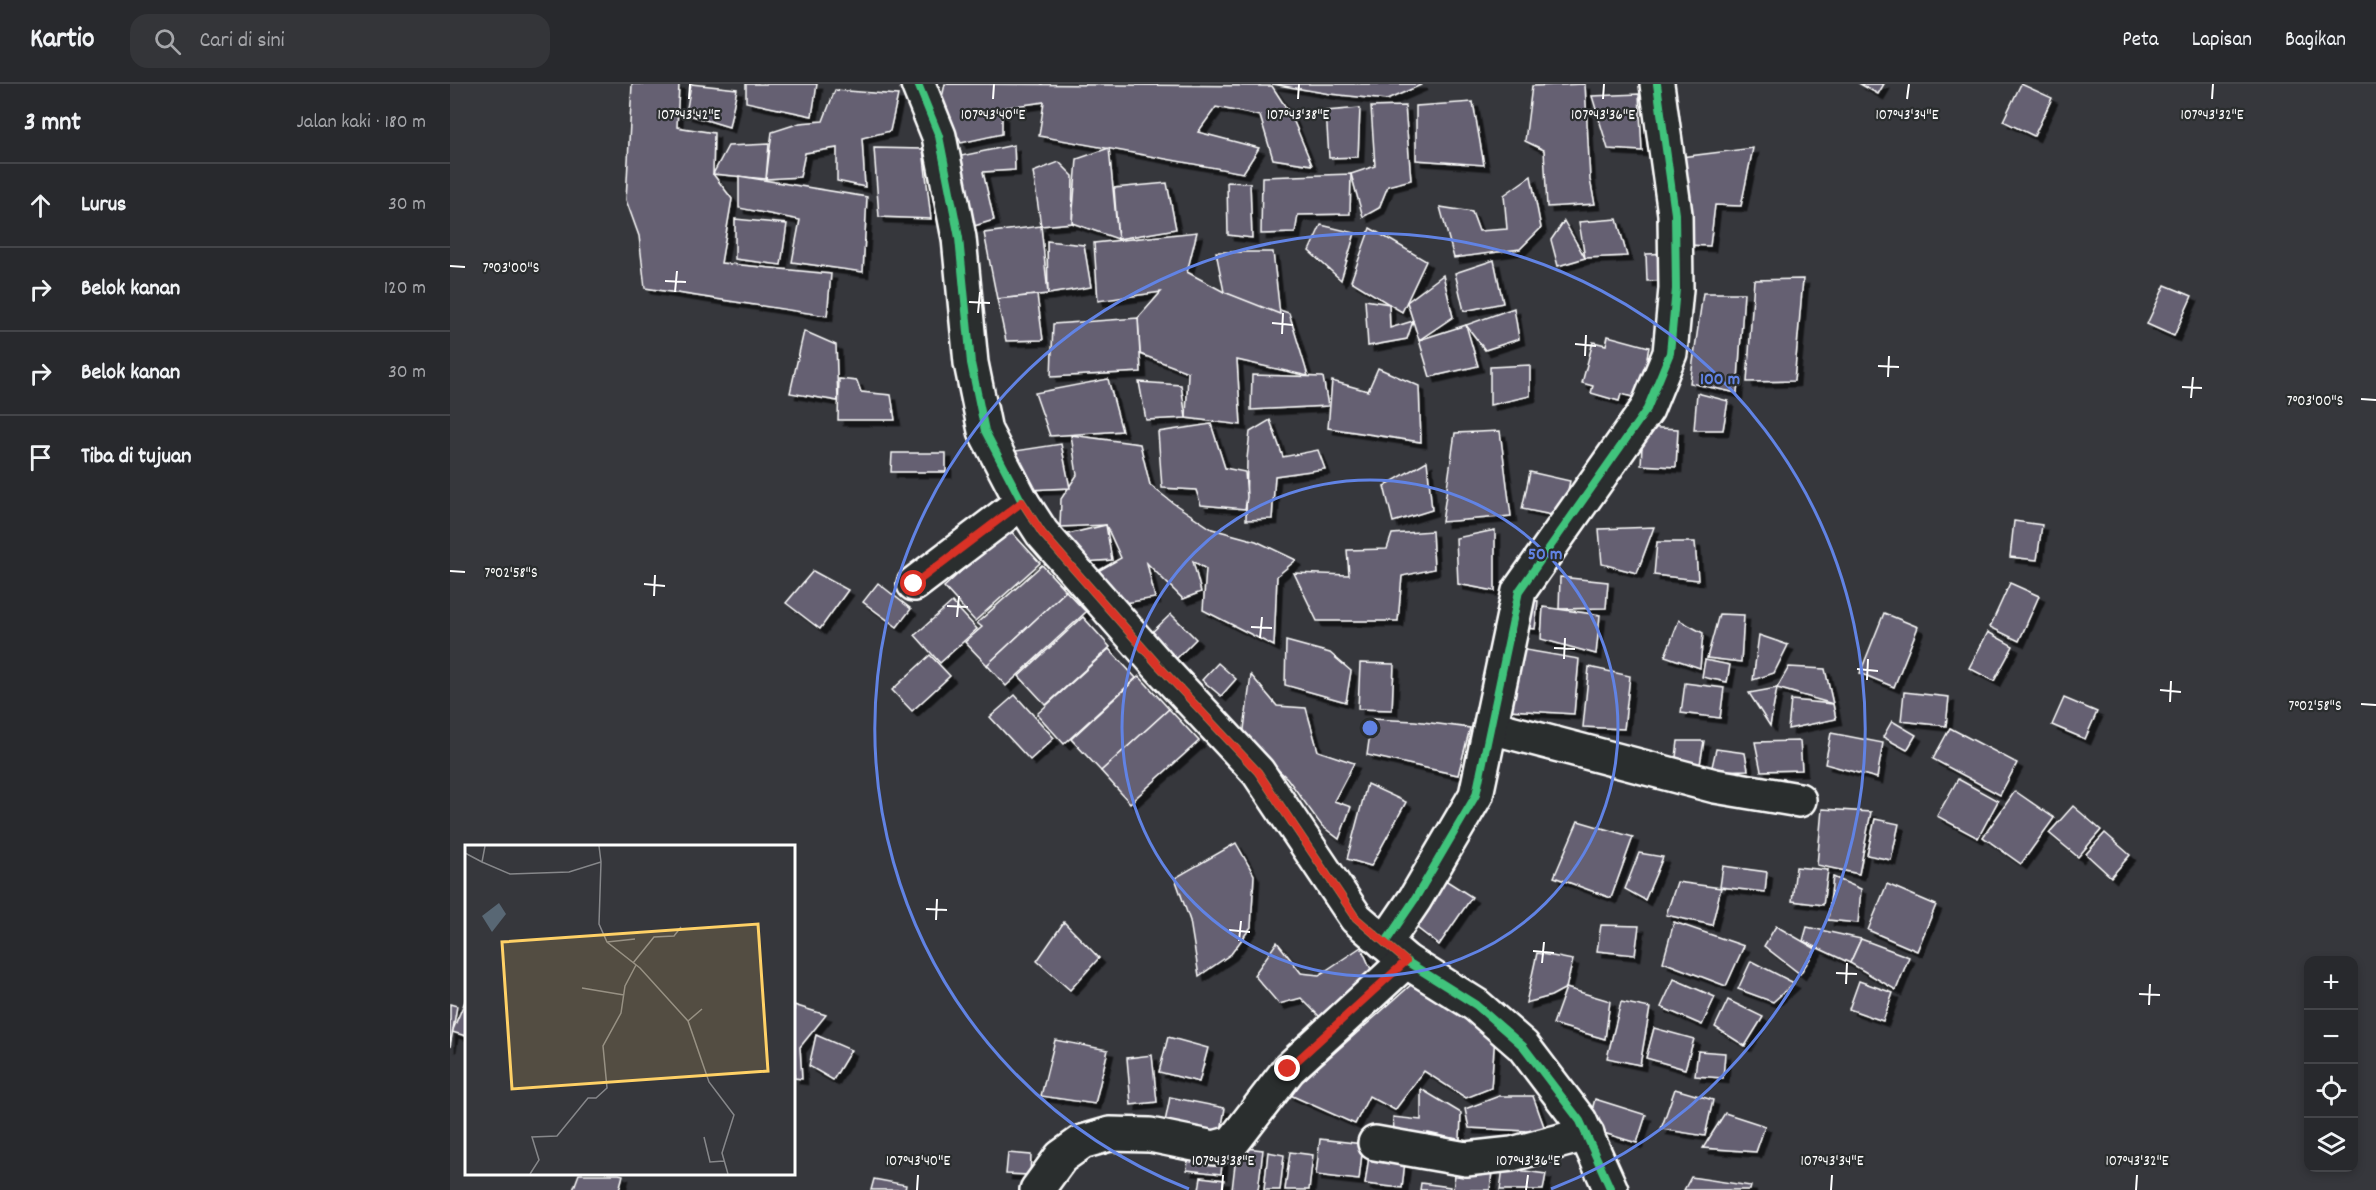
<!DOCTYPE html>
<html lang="id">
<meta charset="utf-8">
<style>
body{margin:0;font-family:Dekko,sans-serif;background:#343539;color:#f1f3f6}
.controls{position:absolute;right:18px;bottom:18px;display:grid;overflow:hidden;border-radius:12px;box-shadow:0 3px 9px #0003}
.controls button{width:54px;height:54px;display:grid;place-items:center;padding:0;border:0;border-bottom:2px solid #444549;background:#28292d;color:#f1f3f6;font:30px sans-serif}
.stop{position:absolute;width:18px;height:18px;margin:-14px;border:4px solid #d93025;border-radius:50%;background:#fff}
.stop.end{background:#d93025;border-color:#fff;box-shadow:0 2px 6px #0008}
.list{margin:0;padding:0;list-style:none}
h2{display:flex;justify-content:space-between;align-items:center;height:78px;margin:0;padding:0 24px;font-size:26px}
h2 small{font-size:20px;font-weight:400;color:#a5a6aa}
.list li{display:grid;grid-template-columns:39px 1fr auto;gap:18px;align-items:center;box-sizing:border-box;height:84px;padding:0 24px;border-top:2px solid #444549}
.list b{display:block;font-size:22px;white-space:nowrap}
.list em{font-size:20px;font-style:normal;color:#a5a6aa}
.icon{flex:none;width:33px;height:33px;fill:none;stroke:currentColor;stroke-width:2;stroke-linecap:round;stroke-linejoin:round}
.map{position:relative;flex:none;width:1926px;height:1106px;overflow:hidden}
header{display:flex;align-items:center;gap:36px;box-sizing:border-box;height:84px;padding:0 30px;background:#28292d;border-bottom:2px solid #444549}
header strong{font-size:28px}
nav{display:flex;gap:33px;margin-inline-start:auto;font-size:21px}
.search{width:420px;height:54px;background:#343539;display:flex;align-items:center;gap:15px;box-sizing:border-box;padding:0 21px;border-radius:18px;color:#a5a6aa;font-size:22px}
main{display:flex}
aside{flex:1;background:#28292d}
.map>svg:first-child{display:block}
.building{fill:#656072;stroke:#fff;stroke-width:1.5;filter:url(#shadow)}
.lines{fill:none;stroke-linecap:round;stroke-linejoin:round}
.street-casing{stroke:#fff;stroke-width:38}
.street{stroke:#2a2d2e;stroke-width:33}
.cycleway-casing{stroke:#2a2d2e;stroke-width:11}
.cycleway{stroke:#40c37c;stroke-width:8}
.route{stroke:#d93025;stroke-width:8}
.ticks{fill:none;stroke:#fff;stroke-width:2}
.ring{fill:none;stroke:#6183e4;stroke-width:3}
.inset-road{fill:none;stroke:#86878a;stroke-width:1.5}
.view{fill:#ffd166;fill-opacity:0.15;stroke:#ffd166;stroke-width:3}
.inset-edge{fill:none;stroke:#fff;stroke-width:3}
.ticks-label{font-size:15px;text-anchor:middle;fill:#fff;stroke:#2a2d2e;stroke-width:4.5;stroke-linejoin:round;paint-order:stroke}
.centre{fill:#6183e4;stroke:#2a2d2e;stroke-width:3}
.ring-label{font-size:18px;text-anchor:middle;font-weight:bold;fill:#6183e4;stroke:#2a2d2e;stroke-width:4.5;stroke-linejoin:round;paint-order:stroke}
</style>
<header>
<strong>Kartio</strong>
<div class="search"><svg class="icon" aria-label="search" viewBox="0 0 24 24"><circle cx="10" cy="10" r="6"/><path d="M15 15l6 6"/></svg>Cari di sini</div>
<nav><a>Peta</a><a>Lapisan</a><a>Bagikan</a></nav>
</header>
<main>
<aside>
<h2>3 mnt<small>Jalan kaki · 180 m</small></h2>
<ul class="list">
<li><svg class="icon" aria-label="ahead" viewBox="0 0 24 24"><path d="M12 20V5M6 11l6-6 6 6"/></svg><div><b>Lurus</b></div><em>30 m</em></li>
<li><svg class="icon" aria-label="right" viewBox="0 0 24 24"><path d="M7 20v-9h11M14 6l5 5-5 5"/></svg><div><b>Belok kanan</b></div><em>120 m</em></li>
<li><svg class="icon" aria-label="right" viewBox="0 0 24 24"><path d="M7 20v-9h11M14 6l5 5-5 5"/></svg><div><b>Belok kanan</b></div><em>30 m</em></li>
<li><svg class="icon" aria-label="arrive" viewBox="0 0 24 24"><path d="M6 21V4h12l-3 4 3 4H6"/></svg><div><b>Tiba di tujuan</b></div></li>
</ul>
</aside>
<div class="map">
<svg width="1926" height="1106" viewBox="0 0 1926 1106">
<defs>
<filter id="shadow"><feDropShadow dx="5.5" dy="5.5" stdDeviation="0" flood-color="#0009"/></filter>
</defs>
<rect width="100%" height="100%" fill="#36373c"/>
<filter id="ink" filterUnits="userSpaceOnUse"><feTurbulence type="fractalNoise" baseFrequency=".0167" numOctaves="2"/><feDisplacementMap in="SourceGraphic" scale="12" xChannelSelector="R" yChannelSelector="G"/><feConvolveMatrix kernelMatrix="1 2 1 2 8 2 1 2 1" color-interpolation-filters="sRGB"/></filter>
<g filter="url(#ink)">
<!-- building -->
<g class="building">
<polygon points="182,0 229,0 227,43 264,49 263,90 282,115 271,179 381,190 377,232 195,204 189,152 176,116"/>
<polygon points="241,0 287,5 279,43 236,30"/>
<polygon points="296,0 367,0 362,32 296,18"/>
<polygon points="495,0 822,2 842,33 862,81 823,75 810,32 766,23 748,48 809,64 793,89 589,52 594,18 552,24 552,50 511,59 491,18"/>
<polygon points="822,0 971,0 971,1 937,16 880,10"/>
<polygon points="1135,0 1140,96 1145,120 1097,123 1094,66 1075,57 1082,2"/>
<polygon points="1410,0 1434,0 1428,10"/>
<polygon points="1571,0 1602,14 1584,52 1553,37"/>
<polygon points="385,6 448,11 440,47 412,54 415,103 387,97 387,64 355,69 350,93 316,95 322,48 350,39 373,37"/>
<polygon points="1189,10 1192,67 1158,65 1142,12"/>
<polygon points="1023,18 1034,81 966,76 966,22"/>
<polygon points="955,22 961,96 938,102 929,124 913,133 901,90 925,82 921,23"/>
<polygon points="910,24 908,73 879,74 876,27"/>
<polygon points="319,60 316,95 263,90 278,62"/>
<polygon points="564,61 565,86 533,88 544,136 521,143 511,72"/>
<polygon points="424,64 473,65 481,135 429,133"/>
<polygon points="659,64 668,155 622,139 627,75"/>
<polygon points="1303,64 1291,122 1265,121 1260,162 1237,161 1231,73"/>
<polygon points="609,78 623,92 622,139 591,142 583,88"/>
<polygon points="901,90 900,130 848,131 845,149 811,150 812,93"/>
<polygon points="289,92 417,113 413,188 342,178 350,136 289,124"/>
<polygon points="1081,92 1091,144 1070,165 1004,174 990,123 1022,128 1029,147 1057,145 1054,111"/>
<polygon points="777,98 800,99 802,154 778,151"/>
<polygon points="717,99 726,145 668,155 664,104"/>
<polygon points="285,135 337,140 331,181 285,175"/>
<polygon points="1167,135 1177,172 1135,174 1129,138"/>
<polygon points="1114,137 1135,174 1108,182 1101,156"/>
<polygon points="871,141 905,149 891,196 859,167"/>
<polygon points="591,142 598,210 547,215 534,149"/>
<polygon points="920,144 976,177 952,228 901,197"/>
<polygon points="747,148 737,188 774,208 839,229 858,292 787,276 791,341 736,334 738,288 690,270 688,234 711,208 648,217 644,159"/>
<polygon points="597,157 634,161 641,203 598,210"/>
<polygon points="766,168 823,168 830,230 774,208"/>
<polygon points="1224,169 1224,196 1197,197 1196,170"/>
<polygon points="1044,176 1053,219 1014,227 1005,189"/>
<polygon points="993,191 1003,233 969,256 957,218"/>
<polygon points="1353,195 1344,297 1297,298 1304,196"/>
<polygon points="1715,201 1742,212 1724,252 1697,240"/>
<polygon points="1253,209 1294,209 1287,309 1240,299"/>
<polygon points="587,211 593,256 556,257 547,215"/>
<polygon points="915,216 939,220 940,244 963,237 957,255 918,262"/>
<polygon points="1064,224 1069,255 1035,266 1016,241"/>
<polygon points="688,234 691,288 601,293 603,240"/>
<polygon points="1016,241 1028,282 980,293 969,256"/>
<polygon points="354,247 386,261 388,317 340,309"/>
<polygon points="1158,252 1199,263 1197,273 1209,276 1198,317 1171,310 1169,317 1141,309 1143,302 1132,299 1143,258 1156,261"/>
<polygon points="1080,281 1080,312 1040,321 1040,283"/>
<polygon points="928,284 969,302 971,358 878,344 882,297 918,307"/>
<polygon points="802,291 873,293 878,322 801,326"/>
<polygon points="389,295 407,297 411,308 441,311 445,336 388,336"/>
<polygon points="658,295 672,347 600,352 585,309"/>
<polygon points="689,298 731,301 736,334 696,336"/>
<polygon points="1247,309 1278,317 1273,346 1244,346"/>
<polygon points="820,336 833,373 868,366 875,385 825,392 822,435 796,436 797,375 800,348"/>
<polygon points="761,340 775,384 795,388 797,413 795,425 751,421 746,406 712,404 708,348"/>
<polygon points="1193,343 1228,345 1226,383 1191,381"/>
<polygon points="1050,347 1061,432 992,438 1005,349"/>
<polygon points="621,351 690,360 700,401 723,419 762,445 806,457 846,476 827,492 824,562 753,526 756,485 743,477 751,508 733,515 697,479 705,514 669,520 641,491 671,474 656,441 610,443 611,415 627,391"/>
<polygon points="611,360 620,404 577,406 559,368"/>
<polygon points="442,369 496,369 496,388 441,388"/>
<polygon points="977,377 982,426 943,438 934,402"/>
<polygon points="1080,388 1120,397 1112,433 1072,425"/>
<polygon points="1564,437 1592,441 1587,476 1560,473"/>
<polygon points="656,441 662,476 634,478 614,451"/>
<polygon points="1204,443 1187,489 1152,480 1149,445"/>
<polygon points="558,444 590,479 525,537 494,503"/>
<polygon points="1045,446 1045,507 1008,500 1006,454"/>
<polygon points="982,447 984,485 952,492 948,537 867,537 844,489 899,491 897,466 937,465 942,450"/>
<polygon points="1207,458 1245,458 1248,496 1204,491"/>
<polygon points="592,481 616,507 537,581 515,558 532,543 527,539"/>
<polygon points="363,487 398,506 370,545 336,519"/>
<polygon points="1110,493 1158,498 1156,524 1109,525"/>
<polygon points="428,499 461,525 447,543 413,518"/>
<polygon points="1560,499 1589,512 1569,557 1540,543"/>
<polygon points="616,507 636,528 556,602 537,581"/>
<polygon points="1070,515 1088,517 1085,545 1067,543"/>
<polygon points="502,518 527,545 490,579 465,551"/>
<polygon points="1093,523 1150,531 1146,570 1091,555"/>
<polygon points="1434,529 1468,543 1444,603 1410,589"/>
<polygon points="721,530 746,555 723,578 698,552"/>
<polygon points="1269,530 1294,531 1291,578 1257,574"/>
<polygon points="633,533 660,563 596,621 569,592"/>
<polygon points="1229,536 1253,549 1250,584 1215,572"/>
<polygon points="1538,548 1563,562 1544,597 1519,584"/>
<polygon points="1309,551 1338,561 1324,589 1303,596"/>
<polygon points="836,557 880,569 901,587 896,618 835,601"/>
<polygon points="659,565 686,594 614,660 587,630"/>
<polygon points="1070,565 1129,575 1124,630 1059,626"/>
<polygon points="480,571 500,592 462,627 442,606"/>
<polygon points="1255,576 1280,581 1277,598 1252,593"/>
<polygon points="768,579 786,595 771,612 752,596"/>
<polygon points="910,579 944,580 942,626 908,625"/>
<polygon points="1139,583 1180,592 1174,645 1133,643"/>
<polygon points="1339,583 1375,585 1383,620 1327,604"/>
<polygon points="801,591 827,622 856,624 868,667 904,679 884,717 901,723 889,755 872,742 837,694 793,653"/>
<polygon points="689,592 719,625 651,687 621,655"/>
<polygon points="1235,599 1274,604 1270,634 1231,629"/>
<polygon points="1327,604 1320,642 1299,609"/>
<polygon points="1454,608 1499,613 1496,642 1451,637"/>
<polygon points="565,611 604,654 580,676 540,633"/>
<polygon points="1614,614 1647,628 1635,655 1602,641"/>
<polygon points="1341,616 1383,620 1386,635 1338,645"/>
<polygon points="719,625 749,657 680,719 651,687"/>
<polygon points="922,635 965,637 1020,644 1008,691 917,671"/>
<polygon points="1442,637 1466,651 1457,666 1433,653"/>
<polygon points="1500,644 1567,679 1550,711 1483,675"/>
<polygon points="1381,649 1433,659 1427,694 1375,680"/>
<polygon points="1228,657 1254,657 1249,686 1225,681"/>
<polygon points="1350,657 1352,686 1311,687 1305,658"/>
<polygon points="1266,665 1295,669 1298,686 1261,687"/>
<polygon points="1508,695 1548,717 1528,754 1487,732"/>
<polygon points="917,700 956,718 921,782 897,775"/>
<polygon points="1565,707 1604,734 1571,780 1533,753"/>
<polygon points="1623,722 1651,746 1628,773 1599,749"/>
<polygon points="1372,725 1421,728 1409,790 1367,781"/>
<polygon points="1425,735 1449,740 1441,776 1417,771"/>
<polygon points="1128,737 1183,753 1161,814 1104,793"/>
<polygon points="1655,749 1680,771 1661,793 1636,770"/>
<polygon points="786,759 804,791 801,843 781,870 749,892 740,837 725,794"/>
<polygon points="1189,769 1213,773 1195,816 1175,805"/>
<polygon points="1273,782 1317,788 1315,808 1270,803"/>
<polygon points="1346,783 1378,786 1373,821 1342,817"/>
<polygon points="989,792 1022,813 989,861 962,840"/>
<polygon points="1383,793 1411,805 1408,839 1378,836"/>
<polygon points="1227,798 1271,804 1262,841 1216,831"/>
<polygon points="1437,800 1486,821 1467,867 1418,846"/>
<polygon points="614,838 649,874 620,906 587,877"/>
<polygon points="1224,838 1294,862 1276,902 1213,878"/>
<polygon points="1151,841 1189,842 1185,871 1147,867"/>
<polygon points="1326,842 1366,865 1350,890 1314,862"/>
<polygon points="1357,843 1411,855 1400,879 1353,857"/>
<polygon points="1411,855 1459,873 1446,906 1400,879"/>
<polygon points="827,858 851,889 869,891 911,863 923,890 873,936 851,914 829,920 804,891"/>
<polygon points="1087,869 1123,876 1116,904 1101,912 1076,919"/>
<polygon points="1301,877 1344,899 1323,918 1288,905"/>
<polygon points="1224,895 1265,913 1252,941 1211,923"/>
<polygon points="1409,897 1443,909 1433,937 1399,925"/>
<polygon points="962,900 1045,952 1041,1004 1016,1014 974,987 945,1026 919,1012 905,1040 838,1010"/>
<polygon points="1116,904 1160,917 1155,955 1103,940"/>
<polygon points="16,915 16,952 2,948"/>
<polygon points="1278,916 1313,933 1295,962 1265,943"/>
<polygon points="1171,918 1200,924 1190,981 1157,974"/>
<polygon points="0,920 7,922 0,963"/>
<polygon points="344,921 376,931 350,963 352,995 344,994"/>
<polygon points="1204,944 1244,955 1235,985 1196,974"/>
<polygon points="366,951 401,966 383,996 359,982"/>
<polygon points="718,953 758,964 749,998 709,988"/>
<polygon points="605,956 658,966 645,1020 591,1012"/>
<polygon points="1248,967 1275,969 1273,994 1245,992"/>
<polygon points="702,971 707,1018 681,1021 677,974"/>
<polygon points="971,1005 1011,1029 1010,1056 978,1049 974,1061 945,1060 943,1033 971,1036"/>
<polygon points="1225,1005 1263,1016 1255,1052 1211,1045"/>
<polygon points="1049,1012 1083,1012 1096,1048 1019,1044 1015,1025"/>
<polygon points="720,1013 775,1024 770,1053 714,1043"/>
<polygon points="1145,1015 1196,1031 1187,1059 1137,1044"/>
<polygon points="1275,1029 1315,1042 1306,1068 1253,1064"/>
<polygon points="870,1055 913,1060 909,1096 866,1091"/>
<polygon points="787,1063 813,1066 808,1106 782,1106"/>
<polygon points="739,1065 773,1070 771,1090 737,1086"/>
<polygon points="920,1065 956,1069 952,1104 915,1100"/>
<polygon points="818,1068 834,1071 830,1106 814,1106"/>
<polygon points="840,1068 863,1071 859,1106 835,1106"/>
<polygon points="558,1069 581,1071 580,1091 556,1090"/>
<polygon points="1006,1083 1042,1087 1040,1106 1003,1106"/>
<polygon points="1053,1084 1096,1090 1093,1106 1050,1106"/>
<polygon points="129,1090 169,1090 173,1091 169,1106 123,1106"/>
<polygon points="751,1093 774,1096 772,1106 749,1106"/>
<polygon points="1241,1093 1301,1102 1300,1106 1234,1106"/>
<polygon points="424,1095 456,1101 455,1106 421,1106"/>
<polygon points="971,1099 1000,1103 1000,1106 970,1106"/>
</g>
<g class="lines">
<!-- street casing -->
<g class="street-casing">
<g id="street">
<polyline points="468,0 489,52 509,154 521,279 535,347 572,418 592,449 708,581 808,688 906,834 956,877 1026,921 1073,962 1130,1037 1161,1106"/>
<polyline points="464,500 572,418"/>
<polyline points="1041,643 1265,702 1349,716"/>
<polyline points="935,859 965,815 1026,711 1069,507 1197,325 1220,269 1226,205 1225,130 1207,0"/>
<polyline points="925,1059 1016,1075 1062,1070 1137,1050"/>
<polyline points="587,1106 611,1073 632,1058 660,1050 700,1051 764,1064 782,1059 839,985 956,877"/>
</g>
</g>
<!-- street -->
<use href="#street" class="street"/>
<!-- cycleway casing -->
<g class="cycleway-casing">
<g id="cycleway">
<polyline points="468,0 489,52 509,154 521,279 535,347 572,418 592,449 708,581 808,688 906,834 956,877 1026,921 1073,962 1130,1037 1161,1106"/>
<polyline points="935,859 965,815 1026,711 1069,507 1197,325 1220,269 1226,205 1225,130 1207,0"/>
</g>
</g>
<!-- cycleway -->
<use href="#cycleway" class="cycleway"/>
</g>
</g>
<g class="lines" filter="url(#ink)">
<!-- route -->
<polyline class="route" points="464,500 572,418 592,449 708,581 808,688 906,834 956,877 838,985"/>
</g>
<!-- ticks -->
<path class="ticks" d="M239,15L240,0M543,15L544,0M848,15L849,0M1153,15L1154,0M1457,15L1459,0M1762,15L1763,0M0,182L15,183M215,197L236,198M225,208L227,187M519,218L540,219M528,229L530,208M822,239L843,241M832,250L833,229M1125,260L1146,262M1135,272L1136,251M1428,282L1449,283M1438,293L1439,272M1732,303L1752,304M1741,314L1743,293M1911,315L1926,316M0,487L15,488M194,500L215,502M204,512L205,491M497,522L518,523M507,533L509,512M801,543L822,544M810,554L812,533M1104,564L1125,565M1114,575L1115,554M1407,585L1428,587M1417,596L1418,575M1710,606L1731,608M1720,618L1721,597M1911,620L1926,621M476,825L497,826M486,836L487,815M779,846L800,848M789,857L791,837M1083,867L1104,869M1092,879L1094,858M1386,889L1407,890M1396,900L1397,879M1689,910L1710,911M1699,921L1700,900M467,1106L468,1091M772,1106L773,1091M1076,1106L1078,1091M1381,1106L1382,1091M1686,1106L1687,1091"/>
<!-- distance rings -->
<g class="ring">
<circle cx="920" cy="644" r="248"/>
<path d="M739 1105A495 495 0 1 1 1101 1105"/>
</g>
<!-- overview -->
<g transform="translate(15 761)">
<rect width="330" height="330" fill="#36373c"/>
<path d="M34,58L41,69L27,87L17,71Z" fill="#586774"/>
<path class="inset-road" d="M0,8L17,17L20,1M17,17L45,29L104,27L136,17L134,1M136,17L134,79L142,97L175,123L223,176L244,237L269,270L257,308L263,329M142,97L170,94M168,118L189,92L209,91L216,82M117,143L159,150M223,176L237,164M239,292L245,317L259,316M65,329L74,315L67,292L92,291L123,253H131L142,243L138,201L156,168L160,141L171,120"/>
<path class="view" d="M293,79L303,226L47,244L37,97Z"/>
<rect width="330" height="330" class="inset-edge"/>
</g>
<g class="ticks-label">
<text x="239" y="35">107°43'42"E</text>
<text x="543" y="35">107°43'40"E</text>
<text x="848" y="35">107°43'38"E</text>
<text x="1153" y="35">107°43'36"E</text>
<text x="1457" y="35">107°43'34"E</text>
<text x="1762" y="35">107°43'32"E</text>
<text x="61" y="188">7°03'00"S</text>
<text x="1865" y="321">7°03'00"S</text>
<text x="61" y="493">7°02'58"S</text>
<text x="1865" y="626">7°02'58"S</text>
<text x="468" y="1081">107°43'40"E</text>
<text x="773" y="1081">107°43'38"E</text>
<text x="1078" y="1081">107°43'36"E</text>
<text x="1382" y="1081">107°43'34"E</text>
<text x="1687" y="1081">107°43'32"E</text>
</g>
<circle cx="920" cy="644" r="9" class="centre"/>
<g class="ring-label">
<text x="1270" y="300">100 m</text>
<text x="1095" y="475">50 m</text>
</g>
</svg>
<div class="controls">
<button>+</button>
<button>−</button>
<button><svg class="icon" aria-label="locate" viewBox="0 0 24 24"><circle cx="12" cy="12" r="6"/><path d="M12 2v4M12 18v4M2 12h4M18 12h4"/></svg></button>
<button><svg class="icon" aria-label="layers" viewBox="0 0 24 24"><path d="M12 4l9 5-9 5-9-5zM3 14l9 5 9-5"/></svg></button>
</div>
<div class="stop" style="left:464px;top:500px"></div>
<div class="stop end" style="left:838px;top:985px"></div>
</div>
</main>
